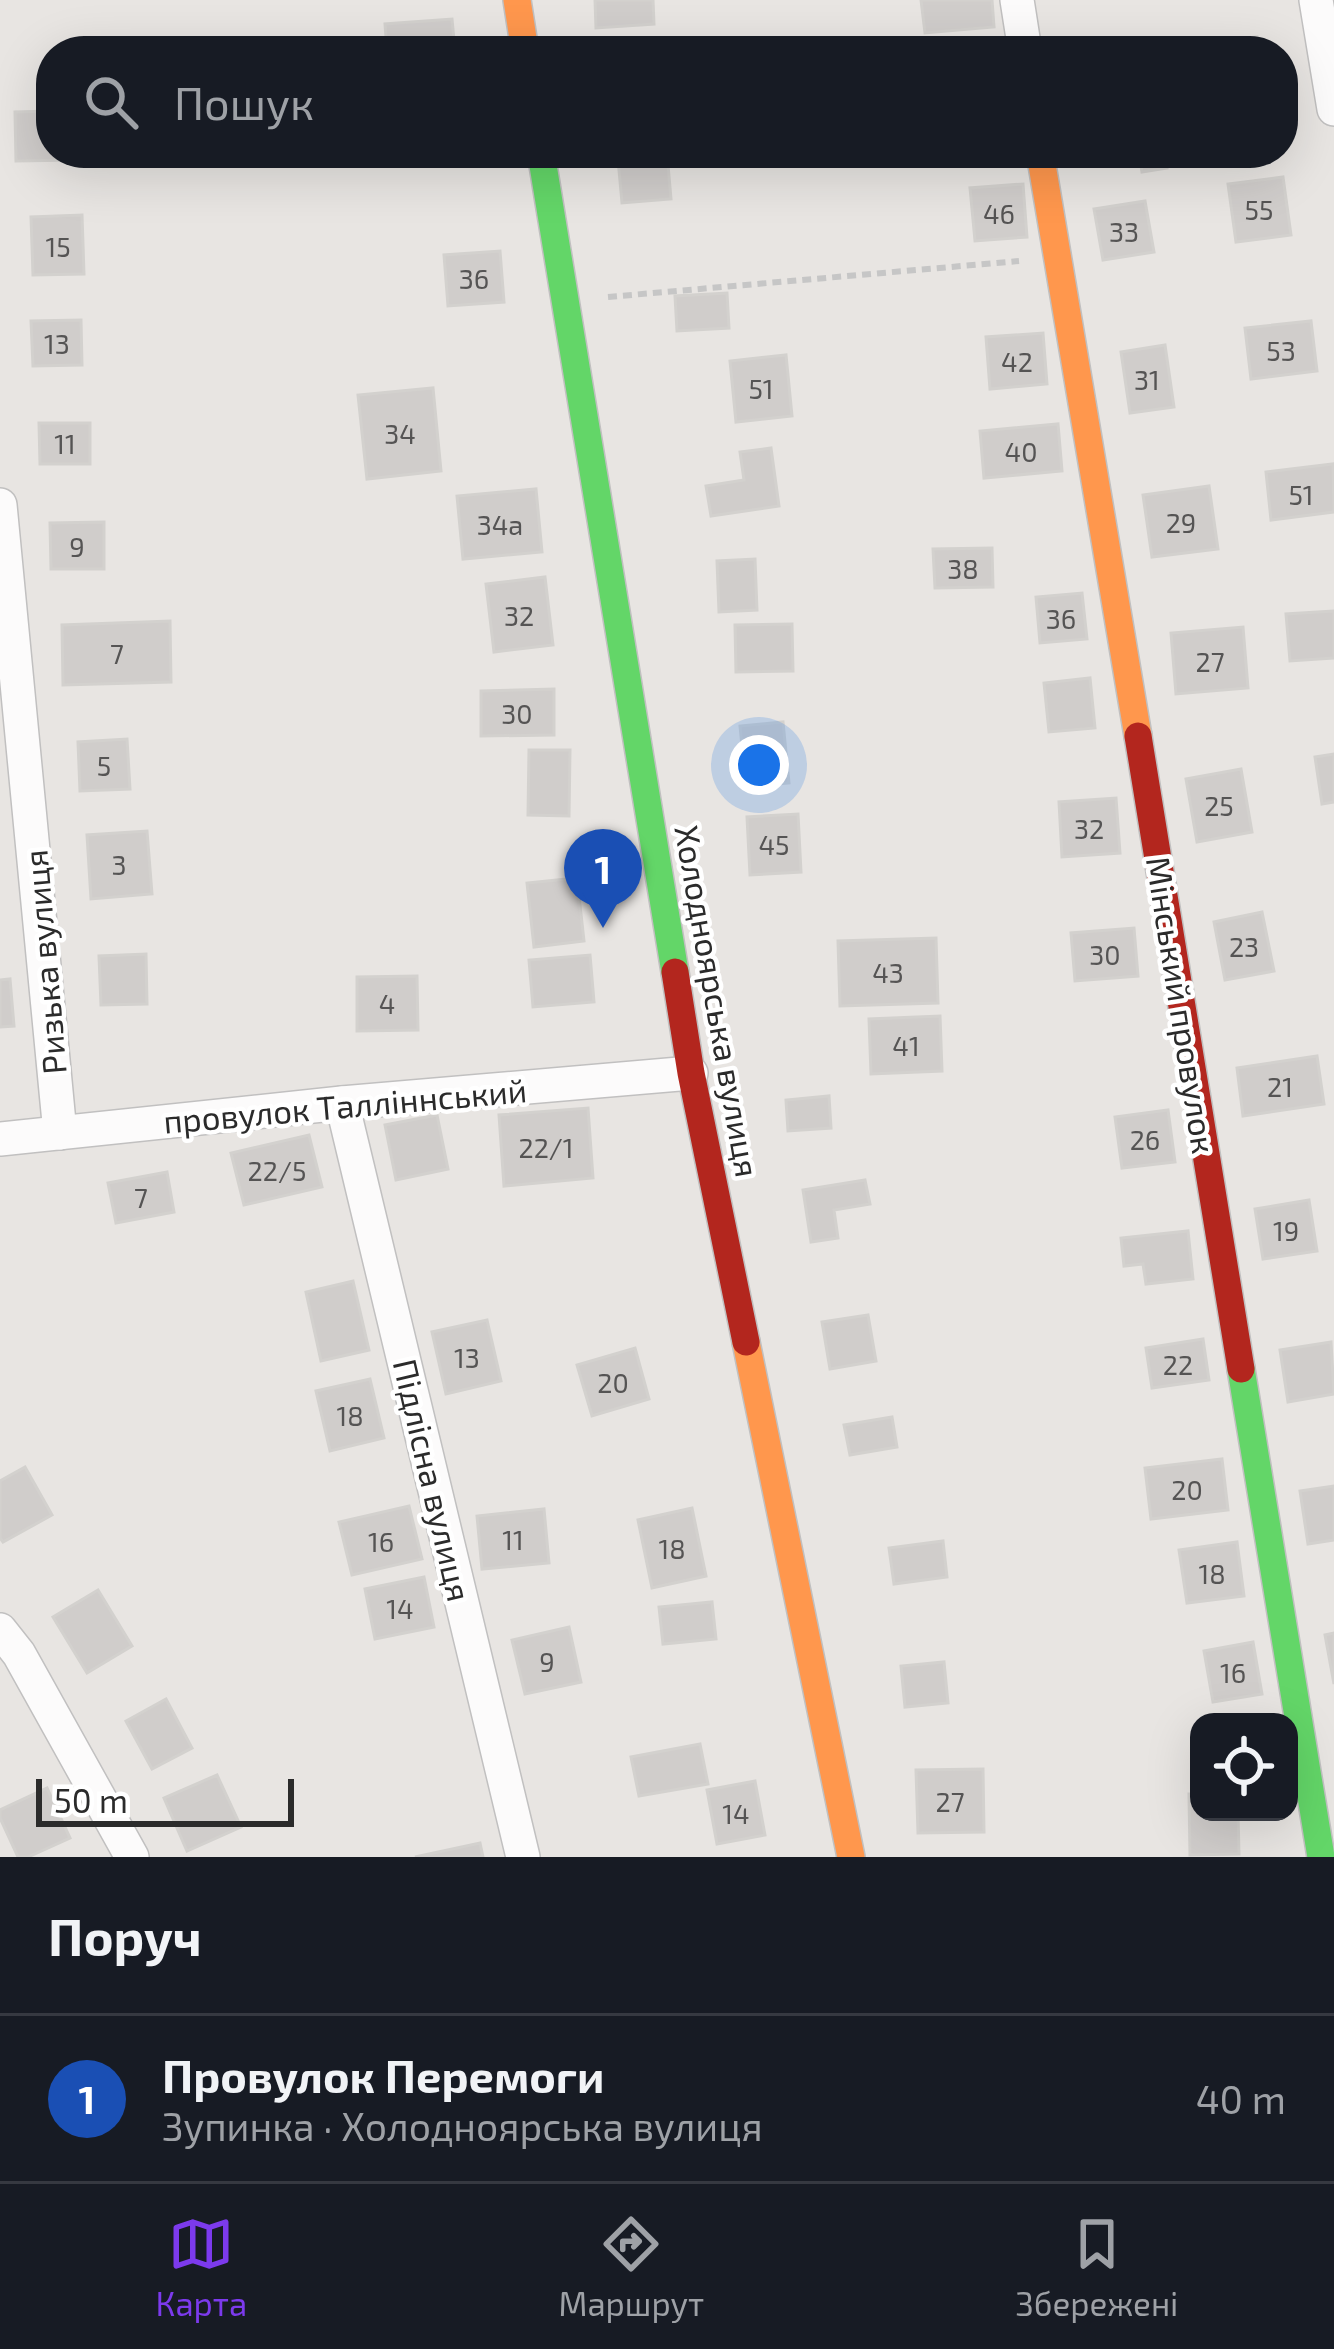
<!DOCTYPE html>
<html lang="uk">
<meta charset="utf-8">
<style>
body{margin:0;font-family:"Exo 2",sans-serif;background:#20242c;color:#f1f3f6}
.controls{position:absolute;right:36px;bottom:36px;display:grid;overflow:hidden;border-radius:24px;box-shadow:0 12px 48px #0002}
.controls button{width:108px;height:108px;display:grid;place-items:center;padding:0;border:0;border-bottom:3px solid #363941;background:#171b24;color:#f1f3f6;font:60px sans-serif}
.scale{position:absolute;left:36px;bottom:30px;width:258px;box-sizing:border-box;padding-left:12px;border:6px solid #2b2b2b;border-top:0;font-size:33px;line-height:42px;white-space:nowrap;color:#2b2b2b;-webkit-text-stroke:9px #fff;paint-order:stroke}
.you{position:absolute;left:759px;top:765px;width:42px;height:42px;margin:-30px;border:9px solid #fff;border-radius:50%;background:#1a73e8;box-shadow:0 0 0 18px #1a73e833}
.badge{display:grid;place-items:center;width:78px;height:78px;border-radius:50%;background:#7c3aed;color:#fff;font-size:39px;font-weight:700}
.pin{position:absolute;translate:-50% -99px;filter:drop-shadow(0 3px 6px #0008)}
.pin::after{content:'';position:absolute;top:63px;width:42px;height:36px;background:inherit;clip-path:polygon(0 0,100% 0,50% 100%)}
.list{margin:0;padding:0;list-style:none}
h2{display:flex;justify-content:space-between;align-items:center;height:156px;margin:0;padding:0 48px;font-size:51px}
h2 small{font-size:39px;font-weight:400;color:#9ea1a6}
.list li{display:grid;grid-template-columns:78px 1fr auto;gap:36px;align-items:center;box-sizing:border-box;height:168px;padding:0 48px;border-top:3px solid #363941}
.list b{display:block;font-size:45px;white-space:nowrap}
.list p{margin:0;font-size:39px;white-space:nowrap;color:#9ea1a6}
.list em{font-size:39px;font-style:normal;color:#9ea1a6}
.icon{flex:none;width:66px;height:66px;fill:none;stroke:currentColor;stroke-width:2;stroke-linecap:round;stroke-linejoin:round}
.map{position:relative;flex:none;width:1334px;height:1857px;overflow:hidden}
.search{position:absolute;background:#171b24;box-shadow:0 12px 48px #0002;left:36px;right:36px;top:36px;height:132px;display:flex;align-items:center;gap:30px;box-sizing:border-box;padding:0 42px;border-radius:48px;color:#9ea1a6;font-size:45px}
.sheet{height:324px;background:#171b24}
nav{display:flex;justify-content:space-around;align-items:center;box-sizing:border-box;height:168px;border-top:3px solid #363941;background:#171b24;font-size:33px;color:#9ea1a6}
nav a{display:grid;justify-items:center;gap:6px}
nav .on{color:#7c3aed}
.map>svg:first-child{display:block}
.building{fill:#d0cdcb;stroke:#d3d1ce;stroke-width:3}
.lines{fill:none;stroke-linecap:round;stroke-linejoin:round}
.street-casing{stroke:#c1c0c0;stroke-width:36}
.fast-casing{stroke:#c1c0c0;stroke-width:30}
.slow-casing{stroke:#c1c0c0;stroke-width:30}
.jam-casing{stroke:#c1c0c0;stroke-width:30}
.path{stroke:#c6c6c6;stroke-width:6;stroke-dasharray:9 6;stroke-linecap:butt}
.street{stroke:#fcfbfb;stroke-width:33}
.fast{stroke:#63d668;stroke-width:27}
.slow{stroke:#ff974d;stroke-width:27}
.jam{stroke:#b3261e;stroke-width:27}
.labels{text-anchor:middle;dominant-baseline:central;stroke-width:9;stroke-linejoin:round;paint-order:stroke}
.number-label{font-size:27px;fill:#555454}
.street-label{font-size:33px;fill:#2b2b2b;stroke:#fff}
</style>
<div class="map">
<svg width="1334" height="1857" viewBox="0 0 1334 1857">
<rect width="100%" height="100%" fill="#e8e5e2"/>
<!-- building -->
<g class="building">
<polygon points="595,0 653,0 654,24 596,28"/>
<polygon points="921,0 992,0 994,27 925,33"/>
<polygon points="452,19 455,51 387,51 385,24"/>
<polygon points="1257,37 1258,51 1205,51 1204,43"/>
<polygon points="994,38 995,51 928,51 927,44"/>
<polygon points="51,111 51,153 75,153 76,160 16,161 15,112"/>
<polygon points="943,153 1009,153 1009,156 944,161"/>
<polygon points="1139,153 1165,153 1167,168 1142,172"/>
<polygon points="667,154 671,199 622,203 618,159"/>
<polygon points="1283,177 1291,235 1236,242 1228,184"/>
<polygon points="1023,184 1027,237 975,241 970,188"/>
<polygon points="1145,201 1154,252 1103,260 1094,209"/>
<polygon points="82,215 84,274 33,275 31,217"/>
<polygon points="500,251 504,302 448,306 444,255"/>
<polygon points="727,293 729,328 677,331 675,296"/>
<polygon points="81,320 82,365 33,366 31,321"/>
<polygon points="1311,321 1317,371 1251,379 1245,328"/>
<polygon points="1043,333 1047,384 990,389 986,337"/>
<polygon points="1165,345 1174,407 1130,413 1121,352"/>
<polygon points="786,355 792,416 736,422 730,361"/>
<polygon points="433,388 441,471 367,479 358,395"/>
<polygon points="39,423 90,423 90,464 40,464"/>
<polygon points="1058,424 1062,471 984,478 980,431"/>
<polygon points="771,448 779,506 711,516 706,486 744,480 740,452"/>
<polygon points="1333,464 1334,512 1271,520 1266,472"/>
<polygon points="1209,486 1218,549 1152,557 1143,495"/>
<polygon points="536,489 542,552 463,559 457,496"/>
<polygon points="104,522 104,569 51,569 50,523"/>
<polygon points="992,548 993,587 935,588 933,549"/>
<polygon points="755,559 757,610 719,612 717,561"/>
<polygon points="545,577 553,645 494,652 486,584"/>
<polygon points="1082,593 1087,639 1040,643 1036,597"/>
<polygon points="1334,611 1334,658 1290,661 1286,614"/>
<polygon points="170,621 171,682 63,685 62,625"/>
<polygon points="792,624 793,671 736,672 735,625"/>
<polygon points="1243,627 1248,688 1176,694 1171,633"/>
<polygon points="1090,678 1095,728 1049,732 1044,683"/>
<polygon points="554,689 554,735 481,736 481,691"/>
<polygon points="783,722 789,783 746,787 740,726"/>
<polygon points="127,739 130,789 80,791 78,742"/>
<polygon points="529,750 570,750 569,816 528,815"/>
<polygon points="1334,754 1334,802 1322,804 1315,757"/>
<polygon points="1241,769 1252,832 1197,842 1186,779"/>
<polygon points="1116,798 1120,853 1062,857 1059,802"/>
<polygon points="798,814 801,872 750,875 747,817"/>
<polygon points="147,831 152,894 91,899 87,835"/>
<polygon points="577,878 584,941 534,947 527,883"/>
<polygon points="1262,912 1274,971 1225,980 1214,922"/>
<polygon points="1134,928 1138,976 1075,981 1071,933"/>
<polygon points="936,938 938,1003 840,1006 838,941"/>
<polygon points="146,954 147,1004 101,1005 99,956"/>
<polygon points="590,955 594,1002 533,1007 529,960"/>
<polygon points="417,976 418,1030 357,1031 357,977"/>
<polygon points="10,979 14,1026 0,1027 0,980"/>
<polygon points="940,1016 942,1071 871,1074 869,1019"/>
<polygon points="1317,1056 1324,1104 1243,1116 1237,1068"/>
<polygon points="829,1096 831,1128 788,1131 786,1100"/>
<polygon points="588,1108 593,1178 504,1186 499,1115"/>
<polygon points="1168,1110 1175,1162 1122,1168 1115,1117"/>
<polygon points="437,1115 448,1169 396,1180 385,1125"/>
<polygon points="309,1135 322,1187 244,1205 231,1153"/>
<polygon points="167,1172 174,1212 116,1223 108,1183"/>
<polygon points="865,1180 870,1204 834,1210 838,1238 811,1242 803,1190"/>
<polygon points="1309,1200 1317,1251 1263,1259 1255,1209"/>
<polygon points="1188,1231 1193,1279 1146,1284 1143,1264 1124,1266 1121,1238"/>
<polygon points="353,1281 369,1350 321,1361 306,1292"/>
<polygon points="868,1315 876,1361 830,1369 822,1322"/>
<polygon points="487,1320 501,1381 446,1394 432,1332"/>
<polygon points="1203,1339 1209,1380 1152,1388 1146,1348"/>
<polygon points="1331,1342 1334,1394 1288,1402 1280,1350"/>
<polygon points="635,1348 649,1399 592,1416 577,1365"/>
<polygon points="370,1379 384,1438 330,1451 316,1391"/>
<polygon points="892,1417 897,1447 850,1455 844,1425"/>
<polygon points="1222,1459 1228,1510 1151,1519 1145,1468"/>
<polygon points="25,1467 52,1515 3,1542 0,1538 0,1481"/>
<polygon points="1334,1486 1334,1540 1308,1544 1300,1491"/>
<polygon points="409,1506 422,1559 352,1575 339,1522"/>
<polygon points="692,1508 706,1576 652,1588 638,1520"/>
<polygon points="544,1509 549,1563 482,1569 477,1516"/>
<polygon points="943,1541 947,1577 894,1584 889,1548"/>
<polygon points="1237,1542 1244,1596 1187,1603 1179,1550"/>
<polygon points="424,1577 434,1627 375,1639 365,1589"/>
<polygon points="98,1590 132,1646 87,1673 53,1617"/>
<polygon points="712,1602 716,1639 663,1644 659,1607"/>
<polygon points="569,1627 581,1682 525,1694 512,1640"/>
<polygon points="1334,1633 1334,1684 1325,1635"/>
<polygon points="1253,1642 1262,1694 1213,1702 1204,1651"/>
<polygon points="944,1662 948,1703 905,1707 901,1666"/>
<polygon points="166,1699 192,1748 152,1769 126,1721"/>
<polygon points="700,1744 708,1784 639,1796 631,1757"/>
<polygon points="983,1769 984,1832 918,1833 916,1770"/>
<polygon points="217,1775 241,1827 187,1851 164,1798"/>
<polygon points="755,1781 765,1835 717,1844 707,1790"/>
<polygon points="47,1788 70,1838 28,1857 18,1857 0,1818 0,1810"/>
<polygon points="1189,1794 1199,1794 1199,1812 1238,1812 1239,1854 1190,1855"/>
<polygon points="480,1843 483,1857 415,1857"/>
</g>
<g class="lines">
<!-- street casing -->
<g class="street-casing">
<g id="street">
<polyline points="1017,0 1025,51"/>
<polyline points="1316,0 1334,109"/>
<polyline points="0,505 60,1133"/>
<polyline points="342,1103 523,1857"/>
<polyline points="0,1139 342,1103 691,1073"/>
<polyline points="0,1630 19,1654 132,1857"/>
</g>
</g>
<!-- fast casing -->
<g class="fast-casing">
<g id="fast">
<polyline points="541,153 675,972"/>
<polyline points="1241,1369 1321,1857"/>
</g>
</g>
<!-- slow casing -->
<g class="slow-casing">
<g id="slow">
<polyline points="517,0 525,51"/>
<polyline points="1040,153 1138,736"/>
<polyline points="746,1342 851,1857"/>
</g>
</g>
<!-- jam casing -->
<g class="jam-casing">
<g id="jam">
<polyline points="1138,736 1241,1369"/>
<polyline points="675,972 691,1073 746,1342"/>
</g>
</g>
<!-- path -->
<polyline class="path" points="608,297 1019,261"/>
<!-- street -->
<use href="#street" class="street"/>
<!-- fast -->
<use href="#fast" class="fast"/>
<!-- slow -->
<use href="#slow" class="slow"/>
<!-- jam -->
<use href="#jam" class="jam"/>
</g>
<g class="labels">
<!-- number labels -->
<g class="number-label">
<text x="1259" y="209">55</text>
<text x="999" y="213">46</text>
<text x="1124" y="231">33</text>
<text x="58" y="246">15</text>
<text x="474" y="278">36</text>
<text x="57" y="343">13</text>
<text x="1281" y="350">53</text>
<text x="1017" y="361">42</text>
<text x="1147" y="379">31</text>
<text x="761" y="388">51</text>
<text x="400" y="433">34</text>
<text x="65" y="443">11</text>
<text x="1021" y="451">40</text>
<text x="1301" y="494">51</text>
<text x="1181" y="522">29</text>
<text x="500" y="524">34а</text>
<text x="77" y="546">9</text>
<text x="963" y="568">38</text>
<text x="519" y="615">32</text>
<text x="1061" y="618">36</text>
<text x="117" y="653">7</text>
<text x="1210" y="661">27</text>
<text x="517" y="713">30</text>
<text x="104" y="765">5</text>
<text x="1219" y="805">25</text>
<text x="1089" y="828">32</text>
<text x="774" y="844">45</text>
<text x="119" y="864">3</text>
<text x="1244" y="946">23</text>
<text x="1105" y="954">30</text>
<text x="888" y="972">43</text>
<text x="387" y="1003">4</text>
<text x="906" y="1045">41</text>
<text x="1280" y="1086">21</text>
<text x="1145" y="1139">26</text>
<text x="546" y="1147">22/1</text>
<text x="277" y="1170">22/5</text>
<text x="141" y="1197">7</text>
<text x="1286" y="1230">19</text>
<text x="467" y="1357">13</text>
<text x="1178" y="1364">22</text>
<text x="613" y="1382">20</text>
<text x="350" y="1415">18</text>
<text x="1187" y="1489">20</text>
<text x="513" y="1539">11</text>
<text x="381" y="1541">16</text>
<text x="672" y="1548">18</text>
<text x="1212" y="1573">18</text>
<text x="400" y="1608">14</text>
<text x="547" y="1661">9</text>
<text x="1233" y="1672">16</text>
<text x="950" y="1801">27</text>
<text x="736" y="1813">14</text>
</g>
<!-- street labels -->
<g class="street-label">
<text transform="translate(44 962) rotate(-95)">Ризька вулиця</text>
<text transform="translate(718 1001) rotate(80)">Холодноярська вулиця</text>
<text transform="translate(1182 1005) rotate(81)">Мінський провулок</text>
<text transform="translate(345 1105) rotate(-5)">провулок Талліннський</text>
<text transform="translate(433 1480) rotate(77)">Підлісна вулиця</text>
</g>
</g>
</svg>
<div class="controls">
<button><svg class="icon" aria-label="locate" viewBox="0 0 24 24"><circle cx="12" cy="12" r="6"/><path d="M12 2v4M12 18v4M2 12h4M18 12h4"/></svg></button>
</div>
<div class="scale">50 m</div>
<div class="you"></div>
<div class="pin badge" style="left:603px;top:928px;background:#1a4fb4">1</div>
<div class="search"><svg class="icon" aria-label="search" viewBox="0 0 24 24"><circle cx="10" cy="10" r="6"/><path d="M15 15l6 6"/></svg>Пошук</div>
</div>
<section class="sheet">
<h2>Поруч<small></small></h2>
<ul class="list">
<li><span class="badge" style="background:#1a4fb4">1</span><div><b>Провулок Перемоги</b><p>Зупинка · Холодноярська вулиця</p></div><em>40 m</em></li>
</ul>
</section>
<nav>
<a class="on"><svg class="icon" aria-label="map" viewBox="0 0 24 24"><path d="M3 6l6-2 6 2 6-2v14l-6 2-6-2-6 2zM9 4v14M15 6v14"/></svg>Карта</a>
<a><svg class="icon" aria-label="directions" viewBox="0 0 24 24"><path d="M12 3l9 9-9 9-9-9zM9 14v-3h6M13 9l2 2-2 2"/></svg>Маршрут</a>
<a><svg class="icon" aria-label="saved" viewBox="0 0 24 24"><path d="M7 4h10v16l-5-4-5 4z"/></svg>Збережені</a>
</nav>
